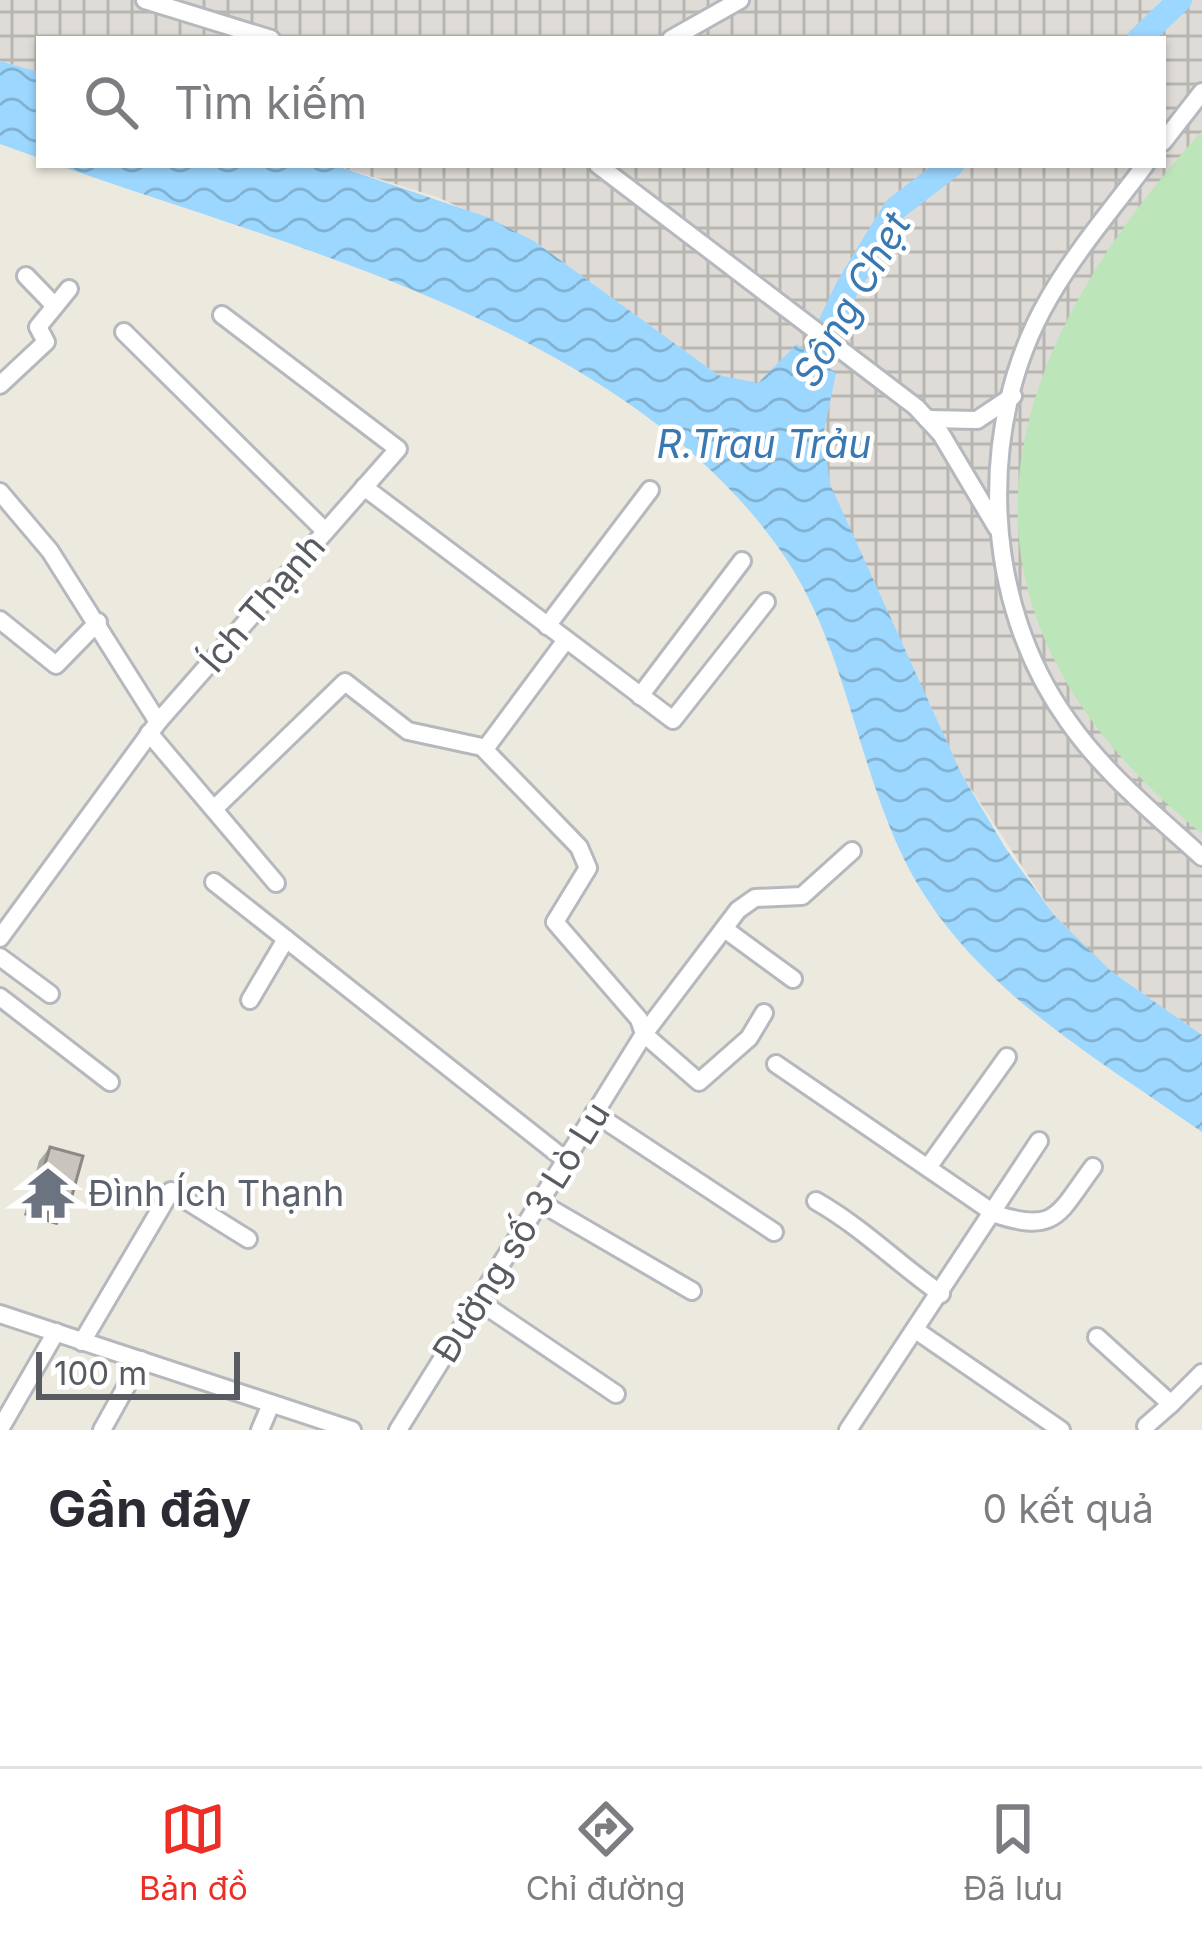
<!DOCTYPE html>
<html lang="vi">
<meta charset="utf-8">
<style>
body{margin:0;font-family:Inter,sans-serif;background:#f7f7f7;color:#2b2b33}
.scale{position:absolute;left:36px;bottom:30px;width:204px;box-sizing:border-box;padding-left:12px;border:6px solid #585c61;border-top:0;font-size:33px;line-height:42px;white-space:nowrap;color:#585c61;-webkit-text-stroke:9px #fff;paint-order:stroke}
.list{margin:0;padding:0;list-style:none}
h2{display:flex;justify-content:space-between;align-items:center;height:156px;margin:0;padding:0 48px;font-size:51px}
h2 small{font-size:39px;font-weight:400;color:#7c7c81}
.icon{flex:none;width:66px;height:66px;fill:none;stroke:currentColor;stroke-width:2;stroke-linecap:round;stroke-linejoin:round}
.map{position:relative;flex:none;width:1202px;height:1430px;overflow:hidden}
.search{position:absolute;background:#fff;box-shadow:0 3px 9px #0004;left:36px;right:36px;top:36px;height:132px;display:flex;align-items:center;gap:30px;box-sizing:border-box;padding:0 42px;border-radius:0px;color:#7c7c81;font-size:45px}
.sheet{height:336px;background:#fff}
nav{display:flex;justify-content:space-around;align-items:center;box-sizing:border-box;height:168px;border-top:3px solid #e1e1e2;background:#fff;font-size:33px;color:#7c7c81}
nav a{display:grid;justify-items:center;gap:6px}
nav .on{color:#ec2e26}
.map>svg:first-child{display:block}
.industrial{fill:url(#industrial-grid)}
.green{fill:#bce5ba}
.water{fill:url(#water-waves)}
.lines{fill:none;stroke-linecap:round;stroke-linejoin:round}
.river{stroke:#9cd7ff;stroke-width:24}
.minor-casing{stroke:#b5b8bd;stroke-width:22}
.minor{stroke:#fff;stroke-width:16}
.wall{fill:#ada9a3}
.shaded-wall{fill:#8d8a85}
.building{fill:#c9c5be;stroke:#8d8a85;stroke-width:3}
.labels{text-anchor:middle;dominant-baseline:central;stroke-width:9;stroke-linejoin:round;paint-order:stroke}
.street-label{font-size:36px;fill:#585c61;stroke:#fff}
.worship-label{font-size:36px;fill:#5b616d;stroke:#fff;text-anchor:start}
.water-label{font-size:39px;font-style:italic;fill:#3a78b2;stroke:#fff}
</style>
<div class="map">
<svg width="1202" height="1430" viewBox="0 0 1202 1430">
<defs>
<pattern id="industrial-grid" width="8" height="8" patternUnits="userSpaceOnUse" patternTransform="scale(3)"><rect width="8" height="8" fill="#dfdcd7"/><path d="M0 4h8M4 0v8" fill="none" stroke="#b8b6b2"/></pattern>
<pattern id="water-waves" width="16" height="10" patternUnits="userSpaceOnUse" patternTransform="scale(3)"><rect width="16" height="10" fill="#9cd7ff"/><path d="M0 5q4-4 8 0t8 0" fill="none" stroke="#82b2d2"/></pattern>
</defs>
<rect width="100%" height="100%" fill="#ece9df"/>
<!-- industrial -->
<polygon class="industrial" points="0,0 1202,0 1202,1035 1112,972 1054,915 962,775 839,508 718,375 534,241 437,197 334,165 1163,165 1163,39 39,39 39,72 0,61"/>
<!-- green -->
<path class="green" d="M1202,131V834C927,610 987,368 1202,131Z"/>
<!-- water -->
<g class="water">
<polygon points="0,61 39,72 39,158 0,144"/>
<path d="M58,165H334L487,217L534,241L718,375L758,383L797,344L836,373L823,436L830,484L962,775L1006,849L1054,915L1112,972L1202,1035V1132C1095,1057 971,987 908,867C855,764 847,643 778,547C620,327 301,251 58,165Z"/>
</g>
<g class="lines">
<!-- river -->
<g class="river">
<polyline points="1139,39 1180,0"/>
<polyline points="801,386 847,288 895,209 952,165"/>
</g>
<!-- minor casing -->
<g class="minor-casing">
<g id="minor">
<polyline points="145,0 271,39"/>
<polyline points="671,39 740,0"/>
<polyline points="1163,142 1202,92"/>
<polyline points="598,165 916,407 941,434 997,528"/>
<path d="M1145,165C1113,208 1076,251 1049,298C975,425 982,602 1068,721C1105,774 1155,814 1202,857"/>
<polyline points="26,276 54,305"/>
<polyline points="124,332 325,531"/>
<polyline points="0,385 46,342 38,327 69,289"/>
<polyline points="927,419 977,420 1013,396"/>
<polyline points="364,487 673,720 766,602"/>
<polyline points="0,492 50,551 158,722"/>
<polyline points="0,620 56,665 98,622"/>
<polyline points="547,626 650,490"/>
<polyline points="640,696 742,561"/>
<polyline points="149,733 276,883"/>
<polyline points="485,749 566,640"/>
<polyline points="214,809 345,682 408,731 482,747 579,847 588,868 555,922 639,1019 644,1034 699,1082 749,1038 764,1013"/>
<polyline points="214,882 563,1158"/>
<polyline points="726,930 793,979"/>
<polyline points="0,938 158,722 398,449 222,315"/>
<polyline points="0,957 50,994"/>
<polyline points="0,997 110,1082"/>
<polyline points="250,1000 286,939"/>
<path d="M776,1064L995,1214C1057,1234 1058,1214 1093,1167"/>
<polyline points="594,1113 774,1232"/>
<polyline points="929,1166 1007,1057"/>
<path d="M816,1201C863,1228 897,1263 941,1294"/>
<polyline points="539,1202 692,1291"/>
<polyline points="477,1300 616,1394"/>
<polyline points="0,1314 352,1430"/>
<polyline points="917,1331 1061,1430"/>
<polyline points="1097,1337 1171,1404 1146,1426"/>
<polyline points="82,1342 171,1191 248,1239"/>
<polyline points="1171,1404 1202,1373"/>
<polyline points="0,1429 56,1332"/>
<polyline points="102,1430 141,1360"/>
<polyline points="260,1430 271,1404"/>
<polyline points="398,1430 644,1034 738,910 755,898 802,896 852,851"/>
<polyline points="848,1430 1039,1141"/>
</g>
</g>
<!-- minor -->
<use href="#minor" class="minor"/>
</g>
<!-- wall -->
<polygon class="wall" points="50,1147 68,1210 57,1225 24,1215 39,1161"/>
<!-- shaded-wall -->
<polygon class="shaded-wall" points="34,1201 68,1210 57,1225 24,1215"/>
<!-- building -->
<polygon class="building" points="50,1147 83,1156 68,1210 34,1201"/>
<!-- icons -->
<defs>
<g id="temple-bare" transform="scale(4.14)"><path d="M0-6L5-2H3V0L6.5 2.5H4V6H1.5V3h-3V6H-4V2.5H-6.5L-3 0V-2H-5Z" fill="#6b7280" stroke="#fff" stroke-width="2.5" paint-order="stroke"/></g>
</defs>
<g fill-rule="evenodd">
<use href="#temple-bare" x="48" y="1193"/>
</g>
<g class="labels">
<!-- street labels -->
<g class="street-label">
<text transform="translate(262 603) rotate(-49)">Ích Thạnh</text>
<text transform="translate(521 1232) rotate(-58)">Đường số 3 Lò Lu</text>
</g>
<!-- worship labels -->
<g class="worship-label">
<text x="88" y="1193">Đình Ích Thạnh</text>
</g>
<!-- water labels -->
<g class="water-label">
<text transform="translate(851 299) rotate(-60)">Sông Chẹt</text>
<text x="764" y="443">R.Trau Trảu</text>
</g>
</g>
</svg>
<div class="scale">100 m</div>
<div class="search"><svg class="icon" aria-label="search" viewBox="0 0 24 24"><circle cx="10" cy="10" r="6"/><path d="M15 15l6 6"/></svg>Tìm kiếm</div>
</div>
<section class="sheet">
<h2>Gần đây<small>0 kết quả</small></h2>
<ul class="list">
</ul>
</section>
<nav>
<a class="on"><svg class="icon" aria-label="map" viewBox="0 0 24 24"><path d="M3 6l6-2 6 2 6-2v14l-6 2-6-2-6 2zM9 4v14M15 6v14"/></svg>Bản đồ</a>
<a><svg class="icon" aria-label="directions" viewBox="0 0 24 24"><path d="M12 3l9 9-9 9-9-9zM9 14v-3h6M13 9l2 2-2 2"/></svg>Chỉ đường</a>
<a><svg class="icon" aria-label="saved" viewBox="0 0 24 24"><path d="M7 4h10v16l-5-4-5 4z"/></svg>Đã lưu</a>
</nav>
